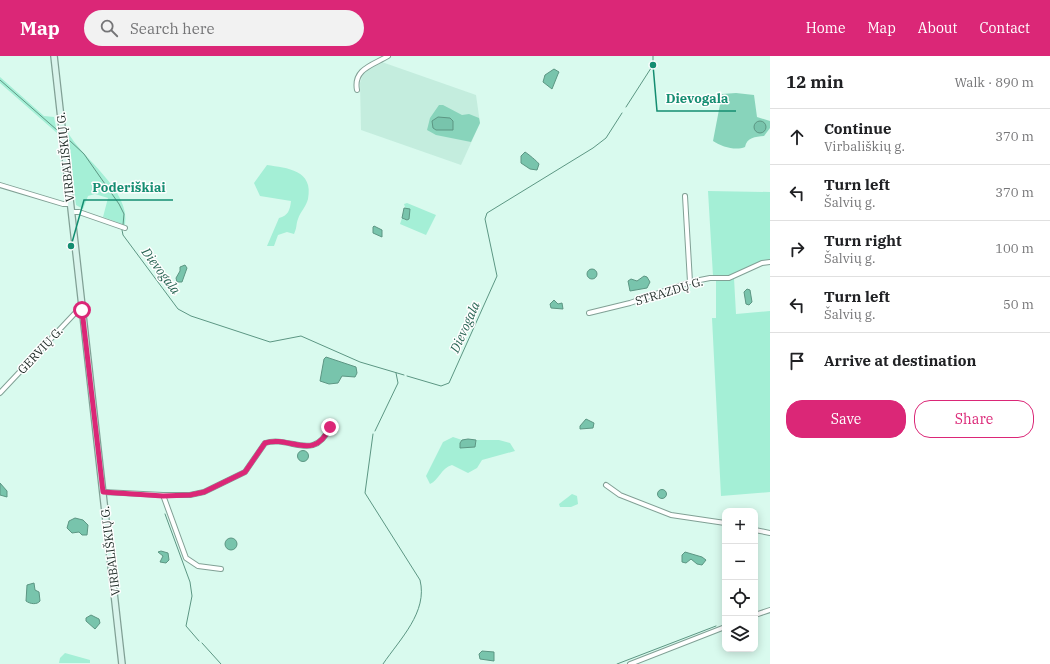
<!DOCTYPE html>
<meta charset="utf-8">
<style>
body{margin:0;font-family:"IBM Plex Serif",serif;background:#f2f2f2;color:#202124}
.controls{position:absolute;right:12px;bottom:12px;display:grid;overflow:hidden;border-radius:8px;box-shadow:0 2px 10px #0003}
.controls button{width:36px;height:36px;display:grid;place-items:center;padding:0;border:0;border-bottom:1px solid #e0e0e0;background:#fff;color:#202124;font:20px sans-serif}
.stop{position:absolute;width:12px;height:12px;margin:-9px;border:3px solid #db2777;border-radius:50%;background:#fff}
.stop.end{background:#db2777;border-color:#fff;box-shadow:0 1px 4px #0008}
.list{margin:0;padding:0;list-style:none}
h2{display:flex;justify-content:space-between;align-items:center;height:52px;margin:0;padding:0 16px;font-size:17px}
h2 small{font-size:13px;font-weight:400;color:#757577}
.list li{display:grid;grid-template-columns:26px 1fr auto;gap:12px;align-items:center;box-sizing:border-box;height:56px;padding:0 16px;border-top:1px solid #e0e0e0}
.list b{display:block;font-size:15px;white-space:nowrap}
.list p{margin:0;font-size:13px;white-space:nowrap;color:#757577}
.list em{font-size:13px;font-style:normal;color:#757577}
.actions{display:flex;gap:8px;padding:12px 16px}
.actions a{flex:1;padding:9px 0;border:1px solid #db2777;border-radius:16px;text-align:center;font-size:14px;color:#db2777}
.actions .main{background:#db2777;color:#fff}
.icon{flex:none;width:22px;height:22px;fill:none;stroke:currentColor;stroke-width:2;stroke-linecap:round;stroke-linejoin:round}
.map{position:relative;flex:none;width:770px;height:608px;overflow:hidden}
header{display:flex;align-items:center;gap:24px;box-sizing:border-box;height:56px;padding:0 20px;background:#db2777;color:#fff}
header strong{font-size:19px}
nav{display:flex;gap:22px;margin-inline-start:auto;font-size:14px}
.search{width:280px;height:36px;background:#f2f2f2;display:flex;align-items:center;gap:10px;box-sizing:border-box;padding:0 14px;border-radius:22px;color:#757577;font-size:15px}
main{display:flex}
aside{flex:1;background:#fff}
.map>svg:first-child{display:block}
.built{fill:#c4edde}
.green{fill:#a4efd6}
.forest{fill:#88d4bb}
.water{fill:#78c4ac;stroke:#5c9683}
.lines{fill:none;stroke-linecap:round;stroke-linejoin:round}
.stream{stroke:#5c9683;stroke-width:1}
.minor-casing{stroke:#81a095;stroke-width:6}
.secondary-casing{stroke:#81a095;stroke-width:8}
.minor{stroke:#fff;stroke-width:4}
.secondary{stroke:#d9f4ec;stroke-width:5.5}
.route{stroke:#db2777;stroke-width:5}
.labels{text-anchor:middle;dominant-baseline:central;stroke-width:3;stroke-linejoin:round;paint-order:stroke}
.street-label{font-size:12px;fill:#1c2924;stroke:#fefefe}
.water-label{font-size:13px;font-style:italic;fill:#286453;stroke:#fefefe}
.leader{fill:none;stroke:#148d71;stroke-width:1.5}
.callout-dot{fill:#148d71;stroke:#fefefe;stroke-width:1.5}
.callout-label{font-size:13px;text-anchor:middle;font-weight:bold;fill:#148d71;stroke:#fefefe;stroke-width:3;stroke-linejoin:round;paint-order:stroke}
</style>
<header>
<strong>Map</strong>
<div class="search"><svg class="icon" aria-label="search" viewBox="0 0 24 24"><circle cx="10" cy="10" r="6"/><path d="M15 15l6 6"/></svg>Search here</div>
<nav><a>Home</a><a>Map</a><a>About</a><a>Contact</a></nav>
</header>
<main>
<div class="map">
<svg width="770" height="608" viewBox="0 0 770 608">
<rect width="100%" height="100%" fill="#d9faee"/>
<!-- built -->
<polygon class="built" points="379,5 476,39 480,67 461,109 361,74 360,27 364,15"/>
<!-- green -->
<g class="green">
<polygon points="0,21 44,60 54,61 57,77 0,27"/>
<path d="M67,75C82,103 131,134 125,169L103,161L108,142L95,138L88,140L83,153L76,149Z"/>
<path d="M267,109C287,112 314,114 308,143C306,151 300,156 298,163C296,168 297,172 294,178L287,176L278,179L274,190H267L279,162C288,160 290,154 291,145L260,140L254,127Z"/>
<path d="M708,135L770,136V205C752,212 733,222 713,220Z"/>
<polygon points="407,147 436,159 426,179 400,168 402,162 405,164 409,163 404,148"/>
<polygon points="734,222 736,258 770,255 770,436 721,440 712,262 716,262 716,223 723,224"/>
<path d="M453,381L462,384L460,387H476V384H499L510,387L515,395L482,404L477,412L468,417L452,409C441,412 439,424 430,428L426,420L443,386Z"/>
<polygon points="572,438 577,440 578,448 571,451 560,451 559,448"/>
<polygon points="65,597 90,604 90,607 59,607 60,602"/>
</g>
<!-- forest -->
<g class="forest">
<path d="M736,37L754,39L757,61L770,65V72L764,80C755,81 747,81 745,91C736,95 722,91 713,85L722,38Z"/>
<polygon points="439,49 443,49 462,59 469,58 479,62 480,67 471,86 436,79 427,74 430,62"/>
</g>
<!-- water -->
<g class="water">
<polygon points="554,13 559,16 558,18 552,33 543,26 545,19"/>
<polygon points="438,61 450,62 453,65 453,74 436,74 433,72 432,65"/>
<circle cx="760" cy="71" r="6"/>
<path d="M525,96C527,97 538,106 539,108L537,114L530,113L521,107V100Z"/>
<polygon points="404,152 410,153 409,163 407,164 402,162"/>
<polygon points="374,170 382,174 382,181 373,177 373,171"/>
<polygon points="185,209 187,212 182,226 177,226 176,222 180,215 180,211"/>
<circle cx="592" cy="218" r="5"/>
<polygon points="644,220 647,221 650,226 647,232 630,235 628,225 631,223 637,225"/>
<polygon points="747,233 750,234 752,246 749,249 746,248 744,236"/>
<polygon points="554,244 558,248 562,247 563,253 551,252 550,248"/>
<polygon points="326,301 356,311 357,317 355,321 342,320 338,327 329,328 320,325 324,303"/>
<polygon points="586,363 594,367 593,372 580,373 580,370"/>
<polygon points="468,383 476,384 475,391 460,392 460,387 462,384"/>
<circle cx="303" cy="400" r="5.5"/>
<polygon points="0,427 7,435 7,441 0,439"/>
<circle cx="662" cy="438" r="4.5"/>
<polygon points="75,462 83,464 88,469 87,479 82,479 79,476 72,477 67,472 69,465"/>
<circle cx="231" cy="488" r="6"/>
<polygon points="161,495 168,497 169,504 166,507 160,506 163,500 158,496"/>
<polygon points="685,496 702,501 706,504 702,509 697,508 691,503 686,507 682,506 682,499"/>
<path d="M34,527L35,534L39,536L40,545C37,549 30,548 26,545L27,529Z"/>
<polygon points="91,559 99,563 100,567 95,573 86,565 86,562"/>
<polygon points="482,595 494,596 494,605 480,603 479,598"/>
</g>
<g class="lines">
<!-- stream -->
<g class="stream">
<polyline points="0,24 57,74"/>
<polyline points="626,51 653,9 653,0"/>
<polyline points="68,83 84,98 119,148 124,158 123,169"/>
<polyline points="122,174 123,179 178,253 191,260 270,286 301,280 360,306 404,319"/>
<polyline points="407,320 441,330 449,327 497,220 485,163 487,157 593,92 606,82 622,57"/>
<polyline points="375,375 398,327 396,317"/>
<path d="M373,378L365,437L420,524C428,556 400,583 383,608"/>
<polyline points="165,458 190,526 192,540 186,570 199,585"/>
<polyline points="202,587 221,608"/>
<polyline points="617,608 716,570"/>
</g>
<!-- minor casing -->
<g class="minor-casing">
<g id="minor">
<path d="M357,34C353,13 373,9 388,0"/>
<polyline points="0,129 63,148 70,148"/>
<polyline points="685,140 690,226"/>
<polyline points="71,156 79,156 125,172"/>
<polyline points="589,257 630,247 690,226 710,222 729,222 762,207 770,206"/>
<polyline points="0,337 77,255 82,253"/>
<polyline points="606,429 620,439 671,459 725,467"/>
<path d="M103,436L163,439H190L204,436L245,416L265,387C290,379 314,407 330,371"/>
<polyline points="163,439 186,502 198,510 221,513"/>
<polyline points="755,474 770,477"/>
<polyline points="755,559 770,554"/>
<polyline points="630,608 725,571"/>
</g>
</g>
<!-- secondary casing -->
<g class="secondary-casing">
<polyline id="secondary" points="54,0 122,608"/>
</g>
<!-- minor -->
<use href="#minor" class="minor"/>
<!-- secondary -->
<use href="#secondary" class="secondary"/>
</g>
<g class="lines">
<!-- route -->
<path class="route" d="M82,254L103,436L163,440L190,439L204,436L245,416L265,387C290,379 314,407 330,371"/>
</g>
<g class="labels">
<!-- street labels -->
<g class="street-label">
<text transform="translate(65 101) rotate(-96)">VIRBALIŠKIŲ G.</text>
<text transform="translate(669 235) rotate(-17)">STRAZDŲ G.</text>
<text transform="translate(40 294) rotate(-47)">GERVIŲ G.</text>
<text transform="translate(110 495) rotate(-97)">VIRBALIŠKIŲ G.</text>
</g>
<!-- water labels -->
<g class="water-label">
<text transform="translate(161 215) rotate(53)">Dievogala</text>
<text transform="translate(465 271) rotate(-66)">Dievogala</text>
</g>
</g>
<!-- callouts -->
<path class="leader" d="M653 9L657 55H736M71 190L84 144H173"/>
<g class="callout-dot">
<circle cx="653" cy="9" r="4"/>
<circle cx="71" cy="190" r="4"/>
</g>
<g class="callout-label">
<text x="697" y="47">Dievogala</text>
<text x="129" y="136">Poderiškiai</text>
</g>
</svg>
<div class="controls">
<button>+</button>
<button>−</button>
<button><svg class="icon" aria-label="locate" viewBox="0 0 24 24"><circle cx="12" cy="12" r="6"/><path d="M12 2v4M12 18v4M2 12h4M18 12h4"/></svg></button>
<button><svg class="icon" aria-label="layers" viewBox="0 0 24 24"><path d="M12 4l9 5-9 5-9-5zM3 14l9 5 9-5"/></svg></button>
</div>
<div class="stop" style="left:82px;top:254px"></div>
<div class="stop end" style="left:330px;top:371px"></div>
</div>
<aside>
<h2>12 min<small>Walk · 890 m</small></h2>
<ul class="list">
<li><svg class="icon" aria-label="ahead" viewBox="0 0 24 24"><path d="M12 20V5M6 11l6-6 6 6"/></svg><div><b>Continue</b><p>Virbališkių g.</p></div><em>370 m</em></li>
<li><svg class="icon" aria-label="left" viewBox="0 0 24 24"><path d="M17 20v-9H6M10 6l-5 5 5 5"/></svg><div><b>Turn left</b><p>Šalvių g.</p></div><em>370 m</em></li>
<li><svg class="icon" aria-label="right" viewBox="0 0 24 24"><path d="M7 20v-9h11M14 6l5 5-5 5"/></svg><div><b>Turn right</b><p>Šalvių g.</p></div><em>100 m</em></li>
<li><svg class="icon" aria-label="left" viewBox="0 0 24 24"><path d="M17 20v-9H6M10 6l-5 5 5 5"/></svg><div><b>Turn left</b><p>Šalvių g.</p></div><em>50 m</em></li>
<li><svg class="icon" aria-label="arrive" viewBox="0 0 24 24"><path d="M6 21V4h12l-3 4 3 4H6"/></svg><div><b>Arrive at destination</b></div></li>
</ul>
<div class="actions"><a class="main">Save</a><a>Share</a></div>
</aside>
</main>
